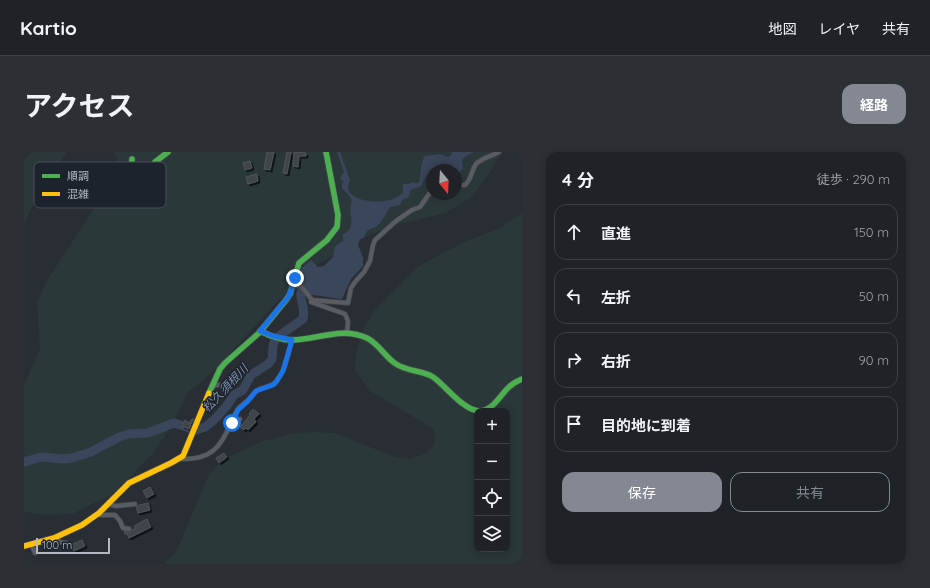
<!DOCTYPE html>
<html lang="ja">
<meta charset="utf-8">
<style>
body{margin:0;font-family:Quicksand,"Noto Sans JP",sans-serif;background:#2c2f33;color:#f1f3f6}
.controls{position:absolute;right:12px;bottom:12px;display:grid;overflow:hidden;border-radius:8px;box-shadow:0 2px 10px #0003}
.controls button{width:36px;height:36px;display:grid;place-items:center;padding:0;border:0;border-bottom:1px solid #3c3f44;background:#1f2227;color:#f1f3f6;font:20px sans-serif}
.compass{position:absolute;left:402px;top:12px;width:36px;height:36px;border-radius:50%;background:#1f2227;box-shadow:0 2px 10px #0003;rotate:162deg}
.scale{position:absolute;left:12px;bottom:10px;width:74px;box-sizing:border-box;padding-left:4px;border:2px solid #b3b9c4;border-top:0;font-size:11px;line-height:14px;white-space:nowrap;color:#b3b9c4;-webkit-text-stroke:3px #1d232d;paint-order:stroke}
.stop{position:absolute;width:12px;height:12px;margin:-9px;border:3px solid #1a73e8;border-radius:50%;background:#fff}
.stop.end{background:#1a73e8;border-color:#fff;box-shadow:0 1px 4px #0008}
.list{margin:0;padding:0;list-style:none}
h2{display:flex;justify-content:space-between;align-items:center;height:52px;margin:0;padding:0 16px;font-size:17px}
h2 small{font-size:13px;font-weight:400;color:#a1a4a7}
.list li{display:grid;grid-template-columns:26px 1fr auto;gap:12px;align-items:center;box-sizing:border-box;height:56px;margin:0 8px 8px;padding:0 8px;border:1px solid #3c3f44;border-radius:12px}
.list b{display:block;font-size:15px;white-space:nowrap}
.list em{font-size:13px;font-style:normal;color:#a1a4a7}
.actions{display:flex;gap:8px;padding:12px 16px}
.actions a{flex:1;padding:9px 0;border:1px solid #838892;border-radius:12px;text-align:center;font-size:14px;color:#838892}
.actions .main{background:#838892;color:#fff}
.icon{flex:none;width:22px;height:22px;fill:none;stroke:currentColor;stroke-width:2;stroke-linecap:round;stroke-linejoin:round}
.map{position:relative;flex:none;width:498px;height:412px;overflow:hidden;border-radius:12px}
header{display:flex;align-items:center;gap:24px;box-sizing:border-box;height:56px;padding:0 20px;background:#1f2227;border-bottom:1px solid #3c3f44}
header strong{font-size:19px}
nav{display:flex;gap:22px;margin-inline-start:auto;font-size:14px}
.intro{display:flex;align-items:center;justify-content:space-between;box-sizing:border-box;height:96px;padding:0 24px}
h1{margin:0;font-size:28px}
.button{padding:10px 18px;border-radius:12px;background:#838892;color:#fff;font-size:14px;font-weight:700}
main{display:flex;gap:24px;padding:0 24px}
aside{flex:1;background:#1f2227;border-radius:12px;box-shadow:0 2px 10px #0003}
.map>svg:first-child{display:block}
.green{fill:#2a383a;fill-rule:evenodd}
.water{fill:#3a465b}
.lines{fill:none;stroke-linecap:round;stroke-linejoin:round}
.river{stroke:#3a465b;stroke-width:9}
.building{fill:#41444a;stroke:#50545b;filter:url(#shadow)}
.street-casing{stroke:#45484d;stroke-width:5.5}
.fast-casing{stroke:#45484d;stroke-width:7}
.slow-casing{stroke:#45484d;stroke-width:7}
.street{stroke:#595c62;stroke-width:4}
.fast{stroke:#4caf50;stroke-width:5.5}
.slow{stroke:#ffc107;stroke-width:5.5}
.route{stroke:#1a73e8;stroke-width:5}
.labels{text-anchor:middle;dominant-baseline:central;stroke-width:3;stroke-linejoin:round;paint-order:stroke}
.water-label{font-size:12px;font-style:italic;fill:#7e8fa9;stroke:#1d232d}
.key{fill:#1d232d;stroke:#4a505a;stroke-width:1}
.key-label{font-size:11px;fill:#b3b9c4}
</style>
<header>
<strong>Kartio</strong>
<nav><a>地図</a><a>レイヤ</a><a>共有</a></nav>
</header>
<div class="intro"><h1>アクセス</h1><a class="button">経路</a></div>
<main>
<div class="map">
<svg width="498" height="412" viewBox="0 0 498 412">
<defs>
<filter id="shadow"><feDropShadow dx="2" dy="2" stdDeviation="0" flood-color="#0009"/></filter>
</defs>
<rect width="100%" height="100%" fill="#292d34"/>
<!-- green -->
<g class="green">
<polygon points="0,0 43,0 13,46 0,71"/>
<path d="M89,0H478L465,22L446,46L422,61L365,75L339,86L291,114L256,147L187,222L164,240L148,273L130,300L106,325L87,343L48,362L23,363L0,360V233L16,196L13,151L22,130L66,63L93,17L92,4ZM408,18H432V42H408Z"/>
<path d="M498,61V412H139L152,400L185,322L200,307L236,290L266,282L288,280L311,281L371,305L386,307L398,303L408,296L412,285L408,276L346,239L331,218L332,200L339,178L350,159L394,115L420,100L447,87L474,77ZM453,259H483V397H453Z"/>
</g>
<!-- water -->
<path class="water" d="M313,0H316L326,28L324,34L325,40C328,43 332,46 336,47C348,51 371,51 379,40V32H385L387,30L393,31L395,30C397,22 396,11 401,4L416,2L424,5L427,3L428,0H450L442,4L438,8L439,17L432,22V18H408V22L401,26L397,34L387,38L384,46L379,47L376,53L366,55C362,61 360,67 355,72C349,79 343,74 340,86L336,87L334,93L339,105V114L327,127L318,147H315L284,142L275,130L273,122L279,115L287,108L294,115L300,114L309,105L311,94L319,89V82C335,76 322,58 328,50L326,45L318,36V32L320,30L316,26L320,20Z"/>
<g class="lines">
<!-- river -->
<path class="river" d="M0,310L17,305L39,307L48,306L67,300L95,285L105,282L124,281L150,271L172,278L181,275L190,268L202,255L210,243L219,238L227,223L244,212L248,207L249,193L252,186L279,167C283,149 268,145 285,128"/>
</g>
<!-- building -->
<g class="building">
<polygon points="243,0 250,0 246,18 240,17"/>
<polygon points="263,0 267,0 263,22 259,21"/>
<polygon points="270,0 282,1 282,4 275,4 274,15 269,14"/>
<polygon points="226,9 228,16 221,18 219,11"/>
<polygon points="233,22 234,29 224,32 222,25"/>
<polygon points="229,257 235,262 230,267 232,270 224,278 222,276 220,278 216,275 226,263 225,262"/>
<polygon points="168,267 170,267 167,272 165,271 167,273 165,277 158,274 161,268 165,271"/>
<polygon points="200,301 203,305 195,311 192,306"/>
<polygon points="126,335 130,342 123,346 119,339"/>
<polygon points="124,351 126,358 114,361 112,354"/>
<polygon points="123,367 127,375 105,386 103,382 102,383 100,380 102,379 103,381 110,377 112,377 110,374"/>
<polygon points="58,388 61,394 50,399 47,393"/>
</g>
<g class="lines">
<!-- street casing -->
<g class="street-casing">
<g id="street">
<path d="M432,33H441C448,27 447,19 452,12C457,6 468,4 475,0"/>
<polyline points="269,133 278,135 288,148 324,151 327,136 331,130 340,120 346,109 349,93 351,88 372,69 388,58 396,55 405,42 408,40"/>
<polyline points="287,150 321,162 324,169 323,181"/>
<polyline points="187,236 192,233 200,233"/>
<polyline points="208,271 216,267"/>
<path d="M156,307C186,308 196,297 207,271C209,267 211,261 214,257C216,254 220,252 223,249C227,246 229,241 234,238C239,235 246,235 251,231C261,220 264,202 268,188"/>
<polyline points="84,352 92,354 111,352"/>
<polyline points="73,363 91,363 96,369 99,376 105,377"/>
<polyline points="32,385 36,390 42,391"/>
<polyline points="7,392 11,401"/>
</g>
</g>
<!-- fast casing -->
<g class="fast-casing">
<g id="fast">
<path d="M108,7C107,18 104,30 114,37L120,33L131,10L144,0"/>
<path d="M236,179C246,184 257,188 268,188C293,188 318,174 343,186C355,192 361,205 372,212C384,220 398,218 409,225C422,234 439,258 455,259C469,259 476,243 485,235C489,231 493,229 498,227"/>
<polyline points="185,241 196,217 201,211 235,181 262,148 266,142 275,111 303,88 313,75 314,63 302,0"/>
</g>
</g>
<!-- slow casing -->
<g class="slow-casing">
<polyline id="slow" points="0,394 30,386 58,373 75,361 105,331 147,311 159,304 185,241"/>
</g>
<!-- street -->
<use href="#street" class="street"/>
<!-- fast -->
<use href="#fast" class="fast"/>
<!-- slow -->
<use href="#slow" class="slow"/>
</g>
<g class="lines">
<!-- route -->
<polyline class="route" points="208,271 214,258 224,249 232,239 249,233 252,230 259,219 268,188 249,184 236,179 265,144 271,126"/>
</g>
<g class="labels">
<!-- water labels -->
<g class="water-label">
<text transform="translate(201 236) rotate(-47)">松久須根川</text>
</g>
</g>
<!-- legend -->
<rect x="10" y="10" width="132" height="46" rx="6" class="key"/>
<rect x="18" y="22" width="18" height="4" fill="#4caf50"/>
<rect x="18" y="40" width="18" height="4" fill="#ffc107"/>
<g class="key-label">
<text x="43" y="28">順調</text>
<text x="43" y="46">混雑</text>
</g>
</svg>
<div class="controls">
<button>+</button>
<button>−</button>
<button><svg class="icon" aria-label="locate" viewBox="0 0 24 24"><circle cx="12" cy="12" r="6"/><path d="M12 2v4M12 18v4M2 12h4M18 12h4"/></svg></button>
<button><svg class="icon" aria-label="layers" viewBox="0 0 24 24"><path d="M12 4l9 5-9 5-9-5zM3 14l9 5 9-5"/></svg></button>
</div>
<svg class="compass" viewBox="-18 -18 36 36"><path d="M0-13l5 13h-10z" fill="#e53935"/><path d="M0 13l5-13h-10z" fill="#a1a4a7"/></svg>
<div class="scale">100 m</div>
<div class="stop" style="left:208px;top:271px"></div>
<div class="stop end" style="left:271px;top:126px"></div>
</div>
<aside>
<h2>4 分<small>徒歩 · 290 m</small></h2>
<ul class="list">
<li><svg class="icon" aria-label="ahead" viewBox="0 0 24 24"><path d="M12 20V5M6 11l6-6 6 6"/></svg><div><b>直進</b></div><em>150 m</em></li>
<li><svg class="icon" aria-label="left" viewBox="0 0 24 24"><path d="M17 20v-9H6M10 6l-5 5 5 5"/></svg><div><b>左折</b></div><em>50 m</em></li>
<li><svg class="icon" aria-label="right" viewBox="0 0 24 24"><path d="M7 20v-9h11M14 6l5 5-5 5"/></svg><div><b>右折</b></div><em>90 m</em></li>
<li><svg class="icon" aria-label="arrive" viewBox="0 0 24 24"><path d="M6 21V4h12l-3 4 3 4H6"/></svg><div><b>目的地に到着</b></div></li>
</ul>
<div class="actions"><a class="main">保存</a><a>共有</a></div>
</aside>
</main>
